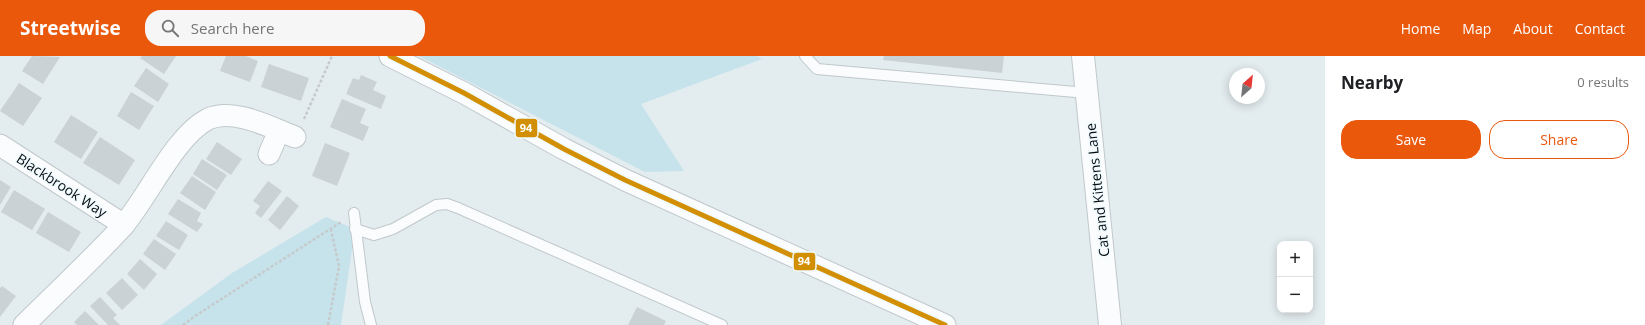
<!DOCTYPE html>
<meta charset="utf-8">
<style>
body{margin:0;font-family:"Open Sans",sans-serif;background:#f6f6f6;color:#202124}
.controls{position:absolute;right:12px;bottom:12px;display:grid;overflow:hidden;border-radius:8px;box-shadow:0 2px 10px #0003}
.controls button{width:36px;height:36px;display:grid;place-items:center;padding:0;border:0;border-bottom:1px solid #e0e0e0;background:#fff;color:#202124;font:20px sans-serif}
.compass{position:absolute;left:1229px;top:12px;width:36px;height:36px;border-radius:50%;background:#fff;box-shadow:0 2px 10px #0003;rotate:27deg}
.list{margin:0;padding:0;list-style:none}
h2{display:flex;justify-content:space-between;align-items:center;height:52px;margin:0;padding:0 16px;font-size:17px}
h2 small{font-size:13px;font-weight:400;color:#757577}
.actions{display:flex;gap:8px;padding:12px 16px}
.actions a{flex:1;padding:9px 0;border:1px solid #ea580c;border-radius:16px;text-align:center;font-size:14px;color:#ea580c}
.actions .main{background:#ea580c;color:#fff}
.icon{flex:none;width:22px;height:22px;fill:none;stroke:currentColor;stroke-width:2;stroke-linecap:round;stroke-linejoin:round}
.map{position:relative;flex:none;width:1325px;height:269px;overflow:hidden}
header{display:flex;align-items:center;gap:24px;box-sizing:border-box;height:56px;padding:0 20px;background:#ea580c;color:#fff}
header strong{font-size:19px}
nav{display:flex;gap:22px;margin-inline-start:auto;font-size:14px}
.search{width:280px;height:36px;background:#f6f6f6;display:flex;align-items:center;gap:10px;box-sizing:border-box;padding:0 14px;border-radius:16px;color:#757577;font-size:15px}
main{display:flex}
aside{flex:1;background:#fff}
.map>svg:first-child{display:block}
.green{fill:#c6e3ec}
.building{fill:#cbd2d5}
.lines{fill:none;stroke-linecap:round;stroke-linejoin:round}
.lane-casing{stroke:#c0c8cb;stroke-width:12}
.street-casing{stroke:#c0c8cb;stroke-width:23}
.secondary-casing{stroke:#c0c8cb;stroke-width:24}
.path{stroke:#c6caca;stroke-width:2.5;stroke-dasharray:3 2;stroke-linecap:butt}
.lane{stroke:#fbfcfd;stroke-width:10}
.street{stroke:#fbfcfd;stroke-width:21}
.secondary{stroke:#fbfcfd;stroke-width:22}
.bus-1-casing{stroke:#f0fbff;stroke-width:8}
.bus-1{stroke:#d38f03;stroke-width:5}
.labels{text-anchor:middle;dominant-baseline:central;stroke-width:3;stroke-linejoin:round;paint-order:stroke}
.street-label{font-size:14px;fill:#090f11;stroke:#f0fbff}
.line-badge{stroke:#f0fbff;stroke-width:1.5}
.badge-label{font-size:11px;text-anchor:middle;font-weight:bold;fill:#fff}
</style>
<header>
<strong>Streetwise</strong>
<div class="search"><svg class="icon" aria-label="search" viewBox="0 0 24 24"><circle cx="10" cy="10" r="6"/><path d="M15 15l6 6"/></svg>Search here</div>
<nav><a>Home</a><a>Map</a><a>About</a><a>Contact</a></nav>
</header>
<main>
<div class="map">
<svg width="1325" height="269" viewBox="0 0 1325 269">
<rect width="100%" height="100%" fill="#e3ecef"/>
<!-- green -->
<g class="green">
<polygon points="419,0 757,0 762,3 641,48 684,115 645,116"/>
<polygon points="326,161 355,173 341,269 161,269 232,217"/>
</g>
<!-- building -->
<g class="building">
<polygon points="32,0 60,1 43,28 22,15"/>
<polygon points="142,0 176,0 164,18 140,2"/>
<polygon points="226,0 246,0 258,5 250,26 220,15"/>
<polygon points="884,0 1004,0 1002,17 883,4"/>
<polygon points="269,8 309,22 301,45 261,31"/>
<polygon points="146,12 169,28 158,46 134,30"/>
<polygon points="361,19 377,26 373,34 386,40 381,53 346,38 353,22 359,24"/>
<polygon points="19,27 42,42 23,70 0,55"/>
<polygon points="131,36 154,50 139,74 117,60"/>
<polygon points="342,43 366,53 360,67 369,71 363,85 330,71"/>
<polygon points="71,59 98,76 81,103 54,86"/>
<polygon points="100,81 135,104 119,129 83,107"/>
<polygon points="217,86 242,103 231,119 206,103"/>
<polygon points="325,87 350,97 337,130 312,120"/>
<polygon points="202,103 227,119 217,134 193,118"/>
<polygon points="192,120 216,136 205,154 180,137"/>
<polygon points="0,124 11,131 0,149"/>
<polygon points="268,125 282,135 261,162 255,157 260,150 253,145"/>
<polygon points="14,134 45,153 32,174 1,156"/>
<polygon points="287,140 299,150 280,174 268,164"/>
<polygon points="178,143 201,157 197,165 203,168 197,176 168,158"/>
<polygon points="48,156 81,176 69,196 36,177"/>
<polygon points="166,165 188,179 179,194 156,180"/>
<polygon points="154,183 176,198 165,214 143,198"/>
<polygon points="140,203 157,218 144,234 127,218"/>
<polygon points="122,222 138,239 122,254 106,237"/>
<polygon points="2,230 16,240 0,261 0,232"/>
<polygon points="100,241 117,259 113,262 120,269 108,269 90,250"/>
<polygon points="637,251 666,265 664,269 628,269"/>
<polygon points="85,255 99,269 77,269 74,266"/>
</g>
<g class="lines">
<!-- lane casing -->
<g class="lane-casing">
<g id="lane">
<polyline points="805,0 817,13 1087,37"/>
<polyline points="354,157 365,246 371,269"/>
<polyline points="355,173 374,179 393,173 436,149 447,148 458,152 722,269"/>
</g>
</g>
<!-- street casing -->
<g class="street-casing">
<g id="street">
<polyline points="390,0 464,37 564,93 625,124 945,269"/>
<polyline points="0,89 124,169"/>
<polyline points="269,98 279,75"/>
<path d="M24,269C57,236 92,204 123,170C148,141 175,80 208,63C233,51 272,72 295,81"/>
</g>
</g>
<!-- secondary casing -->
<g class="secondary-casing">
<polyline id="secondary" points="1083,0 1110,269"/>
</g>
<!-- path -->
<g class="path">
<polyline points="304,63 332,0"/>
<polyline points="183,269 195,260 341,166"/>
<polyline points="328,269 339,210 331,174"/>
</g>
<!-- lane -->
<use href="#lane" class="lane"/>
<!-- street -->
<use href="#street" class="street"/>
<!-- secondary -->
<use href="#secondary" class="secondary"/>
<!-- bus-1 casing -->
<g class="bus-1-casing">
<polyline id="bus-1" points="390,0 464,37 564,93 625,124 945,269"/>
</g>
<!-- bus-1 -->
<use href="#bus-1" class="bus-1"/>
</g>
<g class="labels">
<!-- street labels -->
<g class="street-label">
<text transform="translate(62 129) rotate(33)">Blackbrook Way</text>
<text transform="translate(1097 134) rotate(-96)">Cat and Kittens Lane</text>
</g>
</g>
<g class="line-badge">
<rect x="515" y="62" width="23" height="20" rx="4" fill="#d38f03"/>
<rect x="793" y="196" width="23" height="19" rx="4" fill="#d38f03"/>
</g>
<g class="badge-label">
<text x="526" y="76">94</text>
<text x="804" y="209">94</text>
</g>
</svg>
<div class="controls">
<button>+</button>
<button>−</button>
</div>
<svg class="compass" viewBox="-18 -18 36 36"><path d="M0-13l5 13h-10z" fill="#e53935"/><path d="M0 13l5-13h-10z" fill="#757577"/></svg>
</div>
<aside>
<h2>Nearby<small>0 results</small></h2>
<ul class="list">
</ul>
<div class="actions"><a class="main">Save</a><a>Share</a></div>
</aside>
</main>
